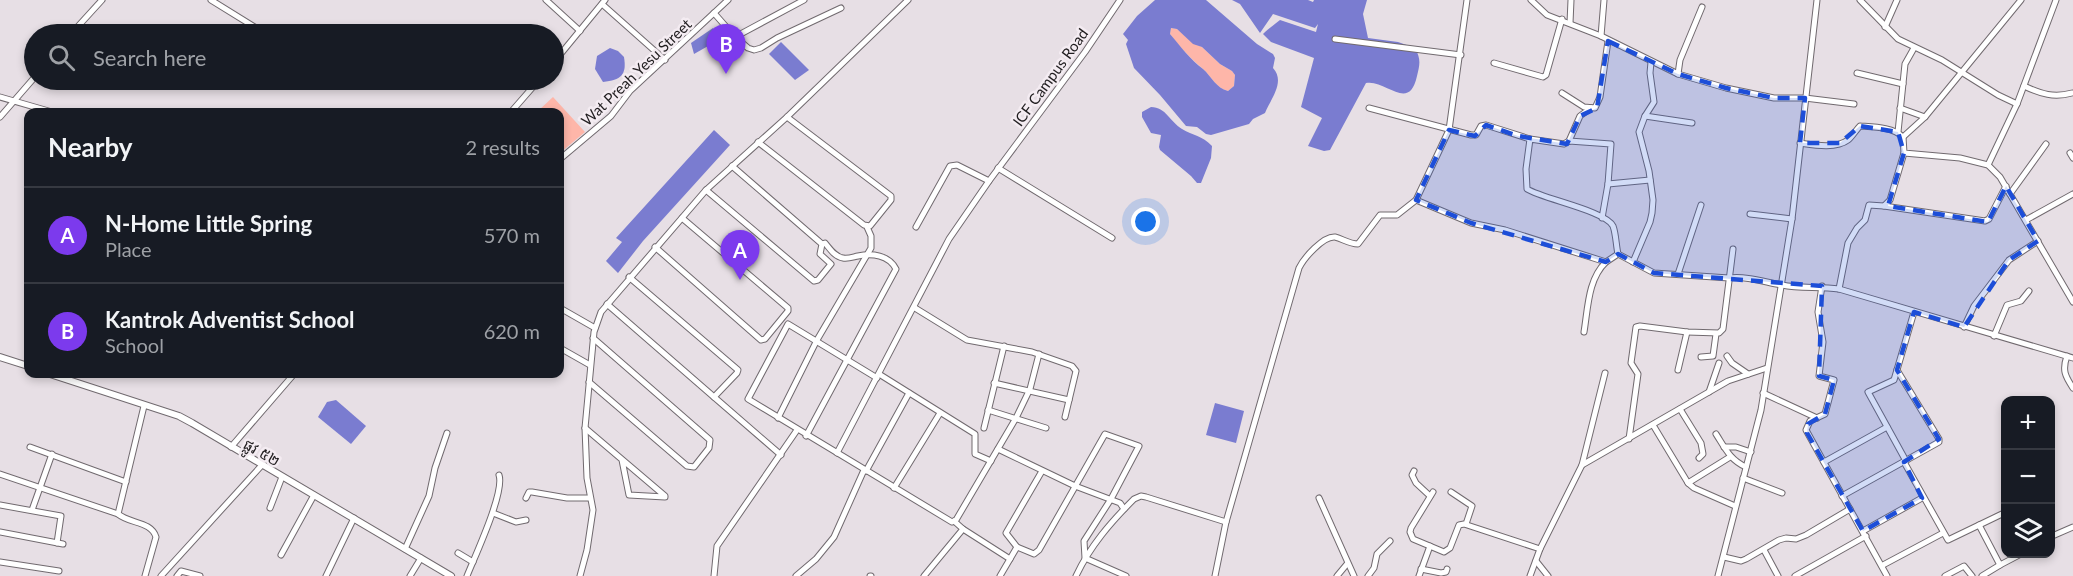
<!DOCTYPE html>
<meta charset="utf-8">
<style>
body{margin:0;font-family:Lato,"Noto Sans Khmer",sans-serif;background:#242831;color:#f1f3f6}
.controls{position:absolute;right:18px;bottom:18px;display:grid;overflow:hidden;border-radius:12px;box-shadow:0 3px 9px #0003}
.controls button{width:54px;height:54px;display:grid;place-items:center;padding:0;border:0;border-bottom:2px solid #363941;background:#171b24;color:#f1f3f6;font:30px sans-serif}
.you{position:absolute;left:1146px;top:222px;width:21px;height:21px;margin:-15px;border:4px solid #fff;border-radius:50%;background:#1a73e8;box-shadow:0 0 0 9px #1a73e833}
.badge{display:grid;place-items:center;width:39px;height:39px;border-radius:50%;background:#7c3aed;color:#fff;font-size:20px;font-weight:700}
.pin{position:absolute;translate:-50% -50px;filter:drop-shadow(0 2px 3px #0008)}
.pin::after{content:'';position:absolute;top:32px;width:21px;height:18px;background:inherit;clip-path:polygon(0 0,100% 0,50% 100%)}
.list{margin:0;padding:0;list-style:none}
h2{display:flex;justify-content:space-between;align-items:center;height:78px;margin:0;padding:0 24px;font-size:26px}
h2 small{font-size:20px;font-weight:400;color:#9ea1a6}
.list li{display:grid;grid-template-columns:39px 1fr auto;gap:18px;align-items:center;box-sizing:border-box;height:96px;padding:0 24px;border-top:2px solid #363941}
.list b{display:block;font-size:22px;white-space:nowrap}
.list p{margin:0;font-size:20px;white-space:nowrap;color:#9ea1a6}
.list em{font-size:20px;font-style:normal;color:#9ea1a6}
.icon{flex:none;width:33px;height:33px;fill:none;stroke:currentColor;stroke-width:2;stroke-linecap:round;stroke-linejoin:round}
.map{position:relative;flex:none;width:2073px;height:576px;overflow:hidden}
.search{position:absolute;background:#171b24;box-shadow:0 3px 9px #0003;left:24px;top:24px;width:540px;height:66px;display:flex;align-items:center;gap:15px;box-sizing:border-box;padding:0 21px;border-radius:33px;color:#9ea1a6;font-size:22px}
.panel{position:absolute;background:#171b24;box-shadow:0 3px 9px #0003;left:24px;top:108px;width:540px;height:270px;border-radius:12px}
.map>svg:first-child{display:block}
.green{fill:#feb6a9}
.water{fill:#7a7cd0;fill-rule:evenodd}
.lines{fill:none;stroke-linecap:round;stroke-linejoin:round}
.minor-casing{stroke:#716a6f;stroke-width:7}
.tertiary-casing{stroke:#716a6f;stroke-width:8}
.minor{stroke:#fff;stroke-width:5}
.tertiary{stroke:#fff;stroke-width:6}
.marked{fill:#1d4ed8;fill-opacity:0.2;stroke:#1d4ed8;stroke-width:4.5;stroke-dasharray:12 8;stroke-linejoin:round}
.labels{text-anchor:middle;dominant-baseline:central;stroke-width:5;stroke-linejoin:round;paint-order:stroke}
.street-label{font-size:15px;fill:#211e20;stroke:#f4ecf2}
</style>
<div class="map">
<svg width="2073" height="576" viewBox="0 0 2073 576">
<rect width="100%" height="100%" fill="#e7dfe5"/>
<!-- green -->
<g class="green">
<path d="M1171,28L1177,29L1193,43L1202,47L1220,64L1232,71L1235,75L1234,86L1228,91C1216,88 1212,77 1203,69C1190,58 1180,47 1170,34Z"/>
<polygon points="553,97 585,132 560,153 560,112 538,111"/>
</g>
<!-- water -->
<g class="water">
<path d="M1155,0H1206L1257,44L1273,54L1275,58L1273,68C1286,82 1270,100 1265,113L1253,119L1249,124L1211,135L1206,134L1197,127L1186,126L1160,95L1134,68L1126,44L1128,40L1123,34L1137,16ZM1171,28L1177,29L1193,44L1202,47L1220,64L1232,71L1235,75L1234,86L1228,91C1216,88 1212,77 1203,69C1190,59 1181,47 1170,34Z"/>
<path d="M1232,0H1308L1313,2L1314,0H1367L1363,14L1368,38L1398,42L1415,48C1421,59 1420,64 1417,76C1409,113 1386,79 1366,83L1330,150L1324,151L1308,146L1322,118L1301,107L1314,58L1271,42L1263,34C1269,28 1274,25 1280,20L1316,32L1318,24L1315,28L1273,14L1260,33L1240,4Z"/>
<polygon points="713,28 724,37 694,54 691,43"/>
<polygon points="781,42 809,70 795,80 769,54"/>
<path d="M610,48L618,51L624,57C627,75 621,80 603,82L595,69L597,56Z"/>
<path d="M1151,107C1166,107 1170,122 1182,129C1193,136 1202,135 1212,146L1211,158L1201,183H1197L1191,176L1160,150L1159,147L1161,135L1151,133L1142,117V112Z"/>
<polygon points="714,130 730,145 643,241 618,273 606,261 622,242 616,238"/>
<polygon points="336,400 366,426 351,444 318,417 327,402"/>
<polygon points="1215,403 1244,411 1236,443 1206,435"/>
</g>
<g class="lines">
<!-- minor casing -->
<g class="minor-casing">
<g id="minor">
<polyline points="211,0 266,34"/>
<polyline points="546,0 580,31"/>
<polyline points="1531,0 1547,15 1601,36 1678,74 1726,88 1774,98 1805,98 1854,104"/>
<polyline points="1860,0 1898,39 1942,60 1998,95 2017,104"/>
<polyline points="602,4 665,60"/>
<polyline points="714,13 735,37 804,0"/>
<polyline points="1570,23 1571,0"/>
<polyline points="1885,27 1897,0"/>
<polyline points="71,34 102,0"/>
<polyline points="1601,36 1604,0"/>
<polyline points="735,37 748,48 754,50 761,48 777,38 841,8"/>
<polyline points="1335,39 1461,55"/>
<polyline points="554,62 605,0"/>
<polyline points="1494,63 1543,77 1546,75 1562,19"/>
<polyline points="1857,73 1903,84"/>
<polyline points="1678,74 1680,60 1702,7"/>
<path d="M2024,86C2041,94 2054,98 2072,93"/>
<polyline points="1562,93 1584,107 1595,108 1600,97 1608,41"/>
<polyline points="0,97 52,112"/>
<polyline points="1369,108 1471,135 1476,135 1481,126 1486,125 1530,139"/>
<polyline points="1900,108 1925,117"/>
<polyline points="511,112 539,80"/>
<polyline points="1645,116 1692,123"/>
<polyline points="0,117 34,78"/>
<polyline points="1898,132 1905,64 1914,48"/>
<polyline points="1903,137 1925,117 2021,0"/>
<polyline points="1569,141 1580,116 1591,108"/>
<polyline points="758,142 864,225 870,226 891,200 891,196 787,117"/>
<path d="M1800,143C1814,145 1836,149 1848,140C1852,137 1856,130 1860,126C1874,127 1893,127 1903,137L1904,153L1960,158L1988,165L2000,177L2073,302"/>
<polyline points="2070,153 2073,158"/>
<polyline points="560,159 611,116 630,91 728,0"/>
<polyline points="1988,165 2017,104 2056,0"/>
<polyline points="998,168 1112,238"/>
<polyline points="1608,184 1650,180"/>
<polyline points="706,190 814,281 818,280 831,264 820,254 822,244 732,166"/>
<polyline points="2010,194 2046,144"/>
<polyline points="1416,200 1471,223 1505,230 1606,262 1618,254"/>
<polyline points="1884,206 1985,221 1989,219 2006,186"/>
<polyline points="1750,214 1792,219"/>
<path d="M1602,218L1608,184L1611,144L1569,141L1564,144L1530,139L1526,169L1527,189C1543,199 1606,211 1613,226C1616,234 1616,245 1618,254"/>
<polyline points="2026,220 2073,194"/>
<polyline points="916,227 950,166 957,165 989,181"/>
<polyline points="655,247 761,340 765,339 788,311 788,308 682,218"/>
<path d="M1618,254L1654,273L1729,278C1748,276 1764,282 1782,285C1800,289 1820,286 1839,289L2073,358"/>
<polyline points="1633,262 1650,222 1652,213 1653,200 1649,171 1639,132 1645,116 1654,102 1650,73 1651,62"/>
<polyline points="1678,274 1701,205"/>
<polyline points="1822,286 1818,312 1823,342 1819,376 1834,380 1825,414 1810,421 1806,430 1887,576"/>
<polyline points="1839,289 1848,243 1857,228 1865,220 1869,205 1884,206 1890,200 1904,153"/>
<polyline points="607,304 714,397 737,373 738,370 629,277"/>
<polyline points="560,308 595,328"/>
<polyline points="915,308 967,340 1032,352 1072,366 1076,371 1065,417"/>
<polyline points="1964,327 1974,306 2009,260 2038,241"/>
<path d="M1584,332C1588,308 1588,279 1606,262"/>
<polyline points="1994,336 2007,305 2021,301 2029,291"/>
<polyline points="560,348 590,365"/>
<polyline points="1727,356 1732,363 1748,374"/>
<path d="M2067,356C2062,370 2065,376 2073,388"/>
<polyline points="1701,357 1713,356 1716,334"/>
<polyline points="1678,370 1687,332"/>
<polyline points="879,374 975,434 975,454 991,461"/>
<polyline points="877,378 788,324 748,399 952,522 956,520 1016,418 1030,389 1039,354"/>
<polyline points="589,382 687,466 694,467 709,448 710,440 593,338"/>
<polyline points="994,383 1069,400"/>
<polyline points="1709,392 1719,363"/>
<polyline points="1763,393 1817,418"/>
<polyline points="714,397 781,455"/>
<path d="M144,406L118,514C130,524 151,521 156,537L145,576"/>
<polyline points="1680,409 1701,443 1703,454 1699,458"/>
<polyline points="988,410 1046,428"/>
<polyline points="778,418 817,340 871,248 871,236 867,227"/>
<polyline points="1653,425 1688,483 1694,488 1735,506"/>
<polyline points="585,428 665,496 665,497 629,495 622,460"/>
<polyline points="984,428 1004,346"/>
<path d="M1716,434C1725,448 1730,460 1746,467"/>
<path d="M806,436L896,269C889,255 872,253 858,256C853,257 848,259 843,258C835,257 830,249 825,243L822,244"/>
<polyline points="1629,439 1638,374 1631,363 1636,327 1640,326 1687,332 1719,333 1723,329 1733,249"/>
<polyline points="30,447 126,482"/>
<polyline points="231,447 294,374"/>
<polyline points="1724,447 1736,447 1751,452"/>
<polyline points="998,449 1075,486 1120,503 1124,509"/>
<polyline points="837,453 949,239 989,181 1085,52 1120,0"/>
<polyline points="1906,461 1868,392 1894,380 1914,312"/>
<polyline points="1824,462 1887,427"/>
<polyline points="1904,462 1948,540 2002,514"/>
<polyline points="1582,465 1605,373"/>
<polyline points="866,471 909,393"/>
<polyline points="1042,471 1006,533 1017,547 1034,554 1039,550 1105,434 1139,446 1111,499 1084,541 1085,558 1126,576"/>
<polyline points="1414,471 1412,475 1416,483 1430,496"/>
<polyline points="0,474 118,514"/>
<polyline points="1743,478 1782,493"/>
<polyline points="1688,483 1730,457"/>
<polyline points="894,488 940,413"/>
<polyline points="1433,492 1411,528 1410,532 1413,539 1444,552 1450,548 1459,525 1464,524 1540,549"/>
<polyline points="1451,492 1472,506 1466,524"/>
<polyline points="1842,496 1939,442 1939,439 1897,370"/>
<polyline points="526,498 529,492 532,492 567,498 590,498"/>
<polyline points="1319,498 1354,576"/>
<polyline points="0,505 61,516 57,543"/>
<polyline points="270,508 282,477"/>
<polyline points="32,510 52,454"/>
<polyline points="493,513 516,522 526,520"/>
<polyline points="1979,525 2000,565 2021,554"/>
<polyline points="963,529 1010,559"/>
<polyline points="1863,531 1922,498"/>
<polyline points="0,532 63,544"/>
<polyline points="2050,537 2073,527"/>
<polyline points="405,549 429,496 435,468 447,433"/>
<polyline points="1764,550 1778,576"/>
<polyline points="458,553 473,562"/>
<polyline points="281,555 314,495"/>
<polyline points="1724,557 1741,561 1746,559 1779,540 1786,538 1796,539 1806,535 1850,509"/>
<polyline points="1536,561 1548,576"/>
<polyline points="0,562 59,571"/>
<polyline points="1883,565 1943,533"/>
<polyline points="1421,569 1441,573 1446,572 1447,569"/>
<polyline points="161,576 262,465"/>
<polyline points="177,576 181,571 200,576"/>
<polyline points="326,576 354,518"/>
<polyline points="410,576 421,558"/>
<path d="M467,576C475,556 505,492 499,475"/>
<polyline points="580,576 587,550 593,510 587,478 585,428 594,332 601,312 706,190 787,117 908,0"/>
<polyline points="714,576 717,546 797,430"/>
<polyline points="796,576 816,559 834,537 864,470"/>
<polyline points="870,576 871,576"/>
<polyline points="924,576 963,529 954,521"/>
<polyline points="1000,576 1017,547"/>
<path d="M1076,576C1090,546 1111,522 1134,499L1141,496L1146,497L1226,522"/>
<path d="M1215,576L1226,522L1299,268C1304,258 1323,236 1335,237C1343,239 1349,244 1358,244L1380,215H1397L1416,200L1449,130L1467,0"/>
<polyline points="1337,576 1347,564"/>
<polyline points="1368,576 1374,568 1377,554 1390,541"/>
<polyline points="1419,576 1430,546"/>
<polyline points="1530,576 1540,549 1582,465 1728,381 1767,368"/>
<polyline points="1718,576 1761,410 1792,219 1817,0"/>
<polyline points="1795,576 1866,536"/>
<polyline points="1945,576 1964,566 1972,576"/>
<polyline points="1982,576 2000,565"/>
</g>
</g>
<!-- tertiary casing -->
<g class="tertiary-casing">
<g id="tertiary">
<polyline points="0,357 28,366"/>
<polyline points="50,374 179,416 192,423 451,576"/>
</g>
</g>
<!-- minor -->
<use href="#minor" class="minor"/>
<!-- tertiary -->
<use href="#tertiary" class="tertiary"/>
</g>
<!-- marked area -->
<path class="marked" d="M1608,41L1678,74L1726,88L1774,98H1805L1800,143H1840L1860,126L1898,132L1904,153L1888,206L1988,222L2006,186L2038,241L2009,260L1964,327L1914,312L1897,370L1939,439L1904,462L1922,498L1863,531L1807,433L1808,424L1825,414L1834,380L1819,376L1822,286L1654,273L1618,254L1606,262L1471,223L1416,200L1449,130L1475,136L1486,125L1518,136L1567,144L1580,116L1597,108Z"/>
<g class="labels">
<!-- street labels -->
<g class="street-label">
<text transform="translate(636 72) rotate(-44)">Wat Preah Yesu Street</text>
<text transform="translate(1050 77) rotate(-54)">ICF Campus Road</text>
<text transform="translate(262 452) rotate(30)">ផ្លូវ ៥២</text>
</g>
</g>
</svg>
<div class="controls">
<button>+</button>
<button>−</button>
<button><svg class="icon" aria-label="layers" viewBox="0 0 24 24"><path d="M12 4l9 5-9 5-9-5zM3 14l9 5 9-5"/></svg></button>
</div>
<div class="you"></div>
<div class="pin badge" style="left:740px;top:280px">A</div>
<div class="pin badge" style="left:726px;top:74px">B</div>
<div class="search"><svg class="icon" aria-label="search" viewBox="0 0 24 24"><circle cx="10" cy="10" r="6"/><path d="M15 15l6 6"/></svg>Search here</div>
<section class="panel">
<h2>Nearby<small>2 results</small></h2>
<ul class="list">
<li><span class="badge">A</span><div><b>N-Home Little Spring</b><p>Place</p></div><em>570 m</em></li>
<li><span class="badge">B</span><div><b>Kantrok Adventist School</b><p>School</p></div><em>620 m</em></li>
</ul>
</section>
</div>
